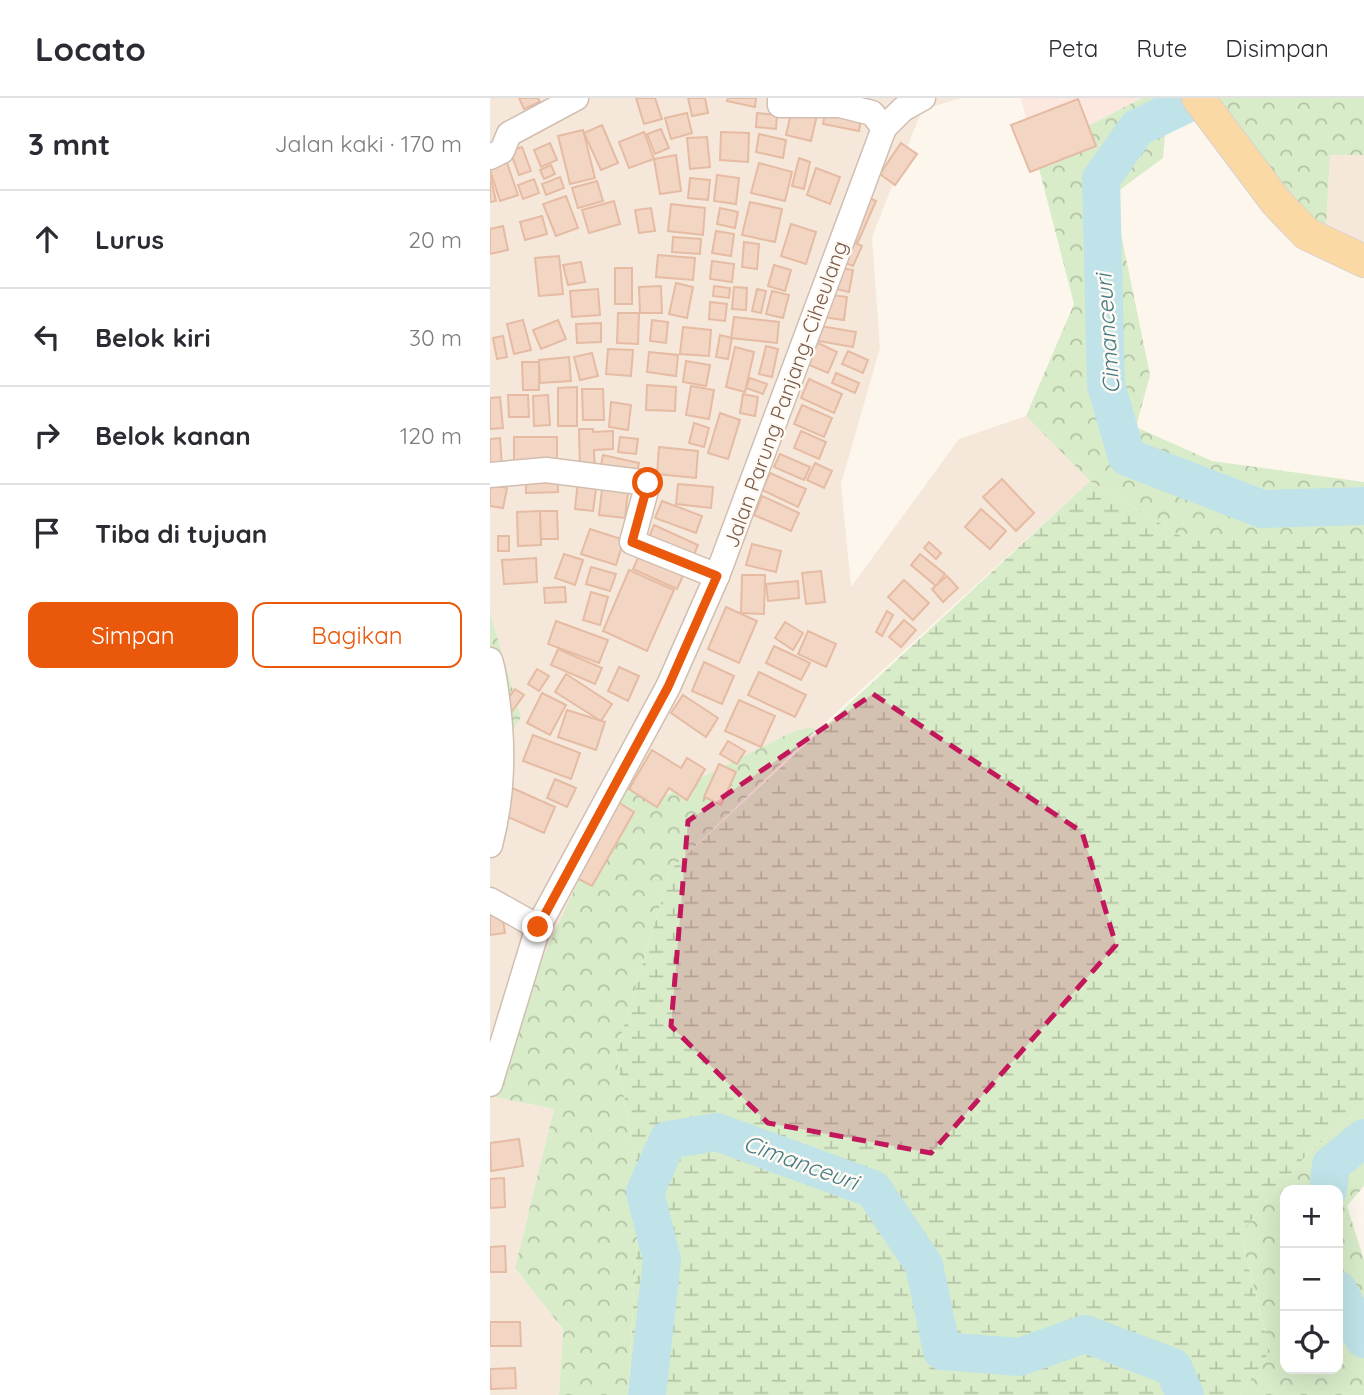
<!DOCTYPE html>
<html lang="id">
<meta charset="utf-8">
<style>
body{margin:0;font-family:Quicksand,sans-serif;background:#f7f7f7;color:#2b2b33}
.controls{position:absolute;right:21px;bottom:21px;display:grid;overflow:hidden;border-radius:14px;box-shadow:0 7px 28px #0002}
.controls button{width:63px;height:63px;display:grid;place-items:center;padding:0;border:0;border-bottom:2px solid #e1e1e2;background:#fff;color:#2b2b33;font:35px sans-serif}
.stop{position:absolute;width:21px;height:21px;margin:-16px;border:5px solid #ea580c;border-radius:50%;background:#fff}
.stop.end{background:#ea580c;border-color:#fff;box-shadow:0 2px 7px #0008}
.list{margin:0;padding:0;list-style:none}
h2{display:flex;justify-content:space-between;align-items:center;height:91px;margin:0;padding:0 28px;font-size:30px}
h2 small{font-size:23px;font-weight:400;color:#7c7c81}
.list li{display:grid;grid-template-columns:46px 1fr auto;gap:21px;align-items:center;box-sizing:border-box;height:98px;padding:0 28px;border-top:2px solid #e1e1e2}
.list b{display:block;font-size:26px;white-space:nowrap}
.list em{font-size:23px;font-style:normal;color:#7c7c81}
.actions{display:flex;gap:14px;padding:21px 28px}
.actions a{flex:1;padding:16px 0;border:2px solid #ea580c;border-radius:14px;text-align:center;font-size:24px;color:#ea580c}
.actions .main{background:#ea580c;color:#fff}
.icon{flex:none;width:38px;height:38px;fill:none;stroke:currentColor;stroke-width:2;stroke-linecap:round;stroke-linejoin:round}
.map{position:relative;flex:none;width:874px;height:1297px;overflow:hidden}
header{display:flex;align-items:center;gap:42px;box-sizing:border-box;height:98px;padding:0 35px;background:#fff;border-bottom:2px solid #e1e1e2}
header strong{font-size:33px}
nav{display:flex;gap:38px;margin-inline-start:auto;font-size:24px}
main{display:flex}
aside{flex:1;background:#fff}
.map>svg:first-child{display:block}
.residential{fill:#f5e8da}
.commercial{fill:#fde8e0}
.forest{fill:url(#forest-crowns);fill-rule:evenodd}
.wetland{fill:url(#wetland-marsh)}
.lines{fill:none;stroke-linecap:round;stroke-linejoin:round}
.river{stroke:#bfe3e8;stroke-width:38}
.building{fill:#f3d5c3;stroke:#e6bba3;stroke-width:2}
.minor-casing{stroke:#d1beb0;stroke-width:27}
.major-casing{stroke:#dad1cd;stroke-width:34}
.minor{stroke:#fff;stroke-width:24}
.major{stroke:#fbd9a5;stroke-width:32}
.route{stroke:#ea580c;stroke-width:9}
.marked{fill:#c2185b;fill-opacity:0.2;stroke:#c2185b;stroke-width:5;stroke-dasharray:14 9;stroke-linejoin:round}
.labels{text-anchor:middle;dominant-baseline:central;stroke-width:5;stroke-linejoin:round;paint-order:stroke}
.street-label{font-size:21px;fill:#7a5c4d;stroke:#fffaf3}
.water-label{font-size:23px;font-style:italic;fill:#437c86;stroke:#fffaf3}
</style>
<header>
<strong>Locato</strong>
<nav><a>Peta</a><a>Rute</a><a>Disimpan</a></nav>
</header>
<main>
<aside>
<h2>3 mnt<small>Jalan kaki · 170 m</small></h2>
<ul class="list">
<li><svg class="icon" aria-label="ahead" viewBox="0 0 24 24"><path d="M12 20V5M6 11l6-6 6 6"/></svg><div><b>Lurus</b></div><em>20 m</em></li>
<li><svg class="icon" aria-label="left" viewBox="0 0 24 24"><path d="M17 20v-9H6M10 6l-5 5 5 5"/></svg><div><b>Belok kiri</b></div><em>30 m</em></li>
<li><svg class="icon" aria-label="right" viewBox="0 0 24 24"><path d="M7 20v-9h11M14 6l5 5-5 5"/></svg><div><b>Belok kanan</b></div><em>120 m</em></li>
<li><svg class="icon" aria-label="arrive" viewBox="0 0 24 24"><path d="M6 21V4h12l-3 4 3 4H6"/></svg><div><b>Tiba di tujuan</b></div></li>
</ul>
<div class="actions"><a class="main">Simpan</a><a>Bagikan</a></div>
</aside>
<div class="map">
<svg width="874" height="1297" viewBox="0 0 874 1297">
<defs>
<pattern id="forest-crowns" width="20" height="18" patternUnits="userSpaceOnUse" patternTransform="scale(1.75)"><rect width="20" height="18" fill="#d8ecc9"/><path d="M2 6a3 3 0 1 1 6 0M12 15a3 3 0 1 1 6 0" fill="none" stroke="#b4c2a5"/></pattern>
<pattern id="wetland-marsh" width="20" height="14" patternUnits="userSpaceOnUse" patternTransform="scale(1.75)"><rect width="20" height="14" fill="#d8ecc9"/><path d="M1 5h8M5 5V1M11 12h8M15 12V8" fill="none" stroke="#b4c2a5"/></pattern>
</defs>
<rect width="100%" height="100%" fill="#fdf6ec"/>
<!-- residential -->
<g class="residential">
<polygon points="0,0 471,0 432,12 382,139 390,250 351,386 361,489 469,341 536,318 600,383 327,632 321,629 304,633 177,697 139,677 5,999 64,1011 25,1170 73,1231 69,1297 0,1297 0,670 31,619 0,515"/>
<polygon points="840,57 874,57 874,166 835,148"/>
</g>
<!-- commercial -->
<polygon class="commercial" points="531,0 652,0 545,55"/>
<!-- forest -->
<g class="forest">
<polygon points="652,0 678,0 673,60 623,97 660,277 646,329 722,363 874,384 874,440 694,440 600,383 536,318 584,206 545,55"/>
<polygon points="692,0 874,0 874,57 840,57 835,148"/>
<polygon points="0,515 31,619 0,670"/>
<polygon points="321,629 327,632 181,771 126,955 150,1086 138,1297 69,1297 73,1231 25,1170 64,1011 5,999 27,916 138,676 177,697 304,633"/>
<path d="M874,1008V1088L857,1108L874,1162V1297H750L780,1252L750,1135L818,1055ZM795,1092H848V1271H795Z"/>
</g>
<!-- wetland -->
<polygon class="wetland" points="600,383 694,440 874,440 874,1008 818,1055 750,1135 780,1253 750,1297 138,1297 150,1086 126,955 181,771"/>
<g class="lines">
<!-- river -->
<g class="river">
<polyline points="709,0 647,30 611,81 616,287 637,359 772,411 874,408"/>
<polyline points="838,1092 841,1067 874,1040"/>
<polyline points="848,1192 874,1241"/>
<polyline points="157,1297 172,1162 155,1094 178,1042 227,1034 383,1091 434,1167 452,1253 529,1259 595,1236 683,1269 695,1297"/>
</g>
</g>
<!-- building -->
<g class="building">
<polygon points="29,0 48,0 50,4 34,11"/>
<polygon points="146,0 165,0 172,21 154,26"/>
<polygon points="198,0 215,0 218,15 202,18"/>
<polygon points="238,0 266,0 265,9 237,3"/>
<polygon points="588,1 606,48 540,74 521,27"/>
<polygon points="336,7 372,14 369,33 333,26"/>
<polygon points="302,11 327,17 321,43 296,37"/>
<polygon points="197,15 202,35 181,41 175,20"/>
<polygon points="267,15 287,17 286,31 266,29"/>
<polygon points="112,27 128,65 111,72 94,35"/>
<polygon points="171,31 179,50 165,56 157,36"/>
<polygon points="93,32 105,80 80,86 68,38"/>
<polygon points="154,34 164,61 139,70 129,44"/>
<polygon points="231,34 259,35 258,64 230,62"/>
<polygon points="269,36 296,42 293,60 266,54"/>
<polygon points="217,39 220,69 200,71 197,40"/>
<polygon points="60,45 67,62 51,69 44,52"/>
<polygon points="411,45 427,56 405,87 390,76"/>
<polygon points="32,49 41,73 29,77 20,53"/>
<polygon points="14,56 28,97 10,103 0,72 0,61"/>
<polygon points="186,57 191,93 170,96 164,61"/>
<polygon points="309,60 320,64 314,91 302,88"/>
<polygon points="269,65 302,74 295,103 261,95"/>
<polygon points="61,67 65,76 54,81 50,72"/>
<polygon points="326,70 350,79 340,106 317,97"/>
<polygon points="0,77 6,103 0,104"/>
<polygon points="227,77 249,80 246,106 224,103"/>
<polygon points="70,79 74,90 56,97 52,86"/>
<polygon points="200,80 220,82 218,102 198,100"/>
<polygon points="44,81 49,95 33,101 28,87"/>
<polygon points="107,83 113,103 88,110 82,90"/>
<polygon points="373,97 386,103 368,144 355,138"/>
<polygon points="76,98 88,130 66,138 53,106"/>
<polygon points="124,103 130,126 99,135 92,112"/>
<polygon points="260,104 292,111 285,144 252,137"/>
<polygon points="181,106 215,110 213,137 178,133"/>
<polygon points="161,110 165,133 149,135 145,112"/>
<polygon points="230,110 248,114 245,130 227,126"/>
<polygon points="52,118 57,136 35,142 30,124"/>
<polygon points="301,126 326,134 316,166 291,158"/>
<polygon points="13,128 18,152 0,156 0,131"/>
<polygon points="226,133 244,136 241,158 222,155"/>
<polygon points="183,139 211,141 210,156 182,154"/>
<polygon points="355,140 372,148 363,168 346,161"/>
<polygon points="254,144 269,146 267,171 252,169"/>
<polygon points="168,157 205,160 203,182 166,179"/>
<polygon points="69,158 73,196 49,198 45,160"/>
<polygon points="222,163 244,166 242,184 220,181"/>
<polygon points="91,164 95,184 78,187 73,167"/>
<polygon points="284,167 301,172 295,193 278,188"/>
<polygon points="346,169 363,172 359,194 342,190"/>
<rect x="125" y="170" width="17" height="36"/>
<polygon points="186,185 203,189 197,220 179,216"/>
<polygon points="171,188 172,215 150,215 149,189"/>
<polygon points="224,188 240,190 239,200 223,198"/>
<polygon points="244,189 257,190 256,212 242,211"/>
<polygon points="108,191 110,217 82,219 80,193"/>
<polygon points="267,191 276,193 271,215 262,213"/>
<polygon points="282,193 299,197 293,220 276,216"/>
<polygon points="335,196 357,199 354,222 332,219"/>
<polygon points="220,204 237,206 235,223 219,221"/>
<polygon points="128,215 149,215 148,246 127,245"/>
<polygon points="244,219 289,224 287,245 241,240"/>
<polygon points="33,222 41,252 24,256 17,226"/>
<polygon points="68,222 76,241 51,251 43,232"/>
<polygon points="162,222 178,224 176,245 160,243"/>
<polygon points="111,225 111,244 87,245 86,226"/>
<polygon points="325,227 366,234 363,249 323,242"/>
<polygon points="193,229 221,232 219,258 190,256"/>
<polygon points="230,237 242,240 238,261 226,259"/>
<polygon points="13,238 17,259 7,261 3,240"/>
<polygon points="326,244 347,254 338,275 317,266"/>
<polygon points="276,248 288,251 282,279 269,276"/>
<polygon points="245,249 264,254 255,294 236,289"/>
<polygon points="118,251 143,252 141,278 116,276"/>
<polygon points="358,253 378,262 373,275 352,266"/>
<polygon points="159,254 188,257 186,278 157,274"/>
<polygon points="102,255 108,278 90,282 84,259"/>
<polygon points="79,259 81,283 50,285 49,262"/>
<polygon points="196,263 220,267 216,288 193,284"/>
<polygon points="32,264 49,264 49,292 33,292"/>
<polygon points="346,275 369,285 365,295 342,285"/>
<polygon points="260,280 277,286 273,296 256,290"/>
<polygon points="319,281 352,296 344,315 311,300"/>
<polygon points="157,287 186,289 185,313 156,312"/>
<polygon points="201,288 224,292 219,321 196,317"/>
<polygon points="87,289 87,328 68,328 68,290"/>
<polygon points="92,291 113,291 114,322 93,322"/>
<polygon points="253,296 268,299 265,318 250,315"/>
<polygon points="18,297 38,297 39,319 19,319"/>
<polygon points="58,297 60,327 44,328 43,298"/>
<polygon points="10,299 13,330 0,331 0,300"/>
<polygon points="121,304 141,307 138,332 119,329"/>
<polygon points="312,307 342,320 334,339 304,326"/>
<polygon points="230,315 250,322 238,361 218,355"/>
<polygon points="204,325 219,330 214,349 199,345"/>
<polygon points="89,331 103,331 103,334 123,333 123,351 104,352 105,373 90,373"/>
<polygon points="311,333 336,344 329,361 304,350"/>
<polygon points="24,339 67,339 67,367 24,368"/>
<polygon points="130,339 148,341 146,356 128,354"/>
<polygon points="10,340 12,369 0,370 0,341"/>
<polygon points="169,349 208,353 206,380 167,376"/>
<polygon points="290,356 320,369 314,382 284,369"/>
<polygon points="113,357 149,365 146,380 110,373"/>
<polygon points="325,365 342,373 334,390 317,382"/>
<polygon points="68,374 68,394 36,395 36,375"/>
<polygon points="280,375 316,391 308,409 272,392"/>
<polygon points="512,381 544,415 526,433 493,399"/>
<polygon points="88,382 107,384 103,413 85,411"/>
<polygon points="113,383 139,386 135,420 109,417"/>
<polygon points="188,386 223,389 221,410 186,406"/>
<polygon points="0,387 17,390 13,410 0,408"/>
<polygon points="272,398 309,415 301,433 264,417"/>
<polygon points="172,403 212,418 206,435 165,420"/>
<polygon points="491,411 516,433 500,451 475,429"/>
<polygon points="50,413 51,447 28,448 27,414"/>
<polygon points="50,413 67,413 68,441 51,441"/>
<polygon points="164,427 208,447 201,464 157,444"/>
<polygon points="100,431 134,442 126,467 91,456"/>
<rect x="8" y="438" width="11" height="15"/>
<polygon points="439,444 451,455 446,461 434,450"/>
<polygon points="262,446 291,453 286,474 256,467"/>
<polygon points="152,451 196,471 187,491 143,471"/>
<polygon points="74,456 93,462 85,487 65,480"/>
<polygon points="430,456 455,476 446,488 421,467"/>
<polygon points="46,460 47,484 14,486 12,462"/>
<polygon points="101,469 126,476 120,493 96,486"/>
<polygon points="139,472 184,492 157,553 113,533"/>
<polygon points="331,473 335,504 316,506 312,475"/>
<polygon points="252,477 275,477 274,516 251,515"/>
<polygon points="457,478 468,490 453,504 442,491"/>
<polygon points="414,482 439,505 423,522 398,499"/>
<polygon points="308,483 309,500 278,503 276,486"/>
<polygon points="75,489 76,504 55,505 54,490"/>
<polygon points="101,494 118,499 110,527 93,522"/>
<polygon points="236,509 267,523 249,565 218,551"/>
<polygon points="397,513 403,517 392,538 386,534"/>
<polygon points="414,522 426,532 411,549 399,539"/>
<polygon points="66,523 118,542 109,565 58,546"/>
<polygon points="295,524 313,535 303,552 285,540"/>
<polygon points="318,533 346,546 336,569 308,556"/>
<polygon points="284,548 320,565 311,582 276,565"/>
<polygon points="68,551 112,570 105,586 61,567"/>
<polygon points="214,564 244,578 232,606 202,593"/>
<polygon points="129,569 149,578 138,603 118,593"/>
<polygon points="47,571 59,578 49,593 38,586"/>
<polygon points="269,574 316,597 305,619 258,597"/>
<polygon points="76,576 122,606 111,623 65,594"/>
<polygon points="25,591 34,597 20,616 11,610"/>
<polygon points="52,595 76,607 60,637 37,625"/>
<polygon points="193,597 228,620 216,639 181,615"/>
<polygon points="249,602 285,618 271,649 235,633"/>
<polygon points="77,612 115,624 106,652 68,639"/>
<polygon points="43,637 90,655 81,681 33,663"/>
<polygon points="238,643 255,653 247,666 230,656"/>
<polygon points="162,652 191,670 197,660 215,671 197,702 179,690 167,709 139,691"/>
<polygon points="229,666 246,674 231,707 214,699"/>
<polygon points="65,681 86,690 77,709 57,700"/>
<polygon points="20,689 65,709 54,735 9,715"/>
<polygon points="126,703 144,714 102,788 83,778"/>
<polygon points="12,816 15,835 0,837 0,817"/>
<polygon points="29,1041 33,1068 1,1073 0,1045"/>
<polygon points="14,1080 15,1109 0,1110 0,1081"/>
<polygon points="15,1148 16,1174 0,1174 0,1149"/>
<polygon points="0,1224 30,1224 31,1248 0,1248"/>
<polygon points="25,1270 26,1290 1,1291 0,1271"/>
</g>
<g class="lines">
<!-- minor casing -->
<g class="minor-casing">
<g id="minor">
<polyline points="290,0 290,7 350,7 382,15 394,30"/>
<polyline points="0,59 12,53 19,36 86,0"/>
<polyline points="0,377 56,372 158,385 142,444 227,478"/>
<path d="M0,562C4,573 5,587 7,600C14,650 13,698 0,747"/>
<polyline points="0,802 48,829"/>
<polyline points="0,986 48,829 178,589 227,478 394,30 413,11 433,0"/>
</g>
</g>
<!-- major casing -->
<g class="major-casing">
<polyline id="major" points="708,0 787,105 817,136 874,163"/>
</g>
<!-- minor -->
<use href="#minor" class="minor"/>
<!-- major -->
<use href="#major" class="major"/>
</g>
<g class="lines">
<!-- route -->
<polyline class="route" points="48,829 178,589 227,478 142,444 158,385"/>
</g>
<!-- marked area -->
<path class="marked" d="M383,596L592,734L626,847L441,1055L278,1025L181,928L198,723Z"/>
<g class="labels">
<!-- street labels -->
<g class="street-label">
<text transform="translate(295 296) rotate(-70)">Jalan Parung Panjang–Ciheulang</text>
</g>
<!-- water labels -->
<g class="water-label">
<text transform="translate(617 236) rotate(-94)">Cimanceuri</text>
<text transform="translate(311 1064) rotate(20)">Cimanceuri</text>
</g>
</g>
</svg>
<div class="controls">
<button>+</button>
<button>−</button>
<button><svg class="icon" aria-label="locate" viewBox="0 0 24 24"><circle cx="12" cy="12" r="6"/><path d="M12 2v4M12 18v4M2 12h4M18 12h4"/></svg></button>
</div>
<div class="stop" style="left:158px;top:385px"></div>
<div class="stop end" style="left:48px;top:829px"></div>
</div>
</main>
